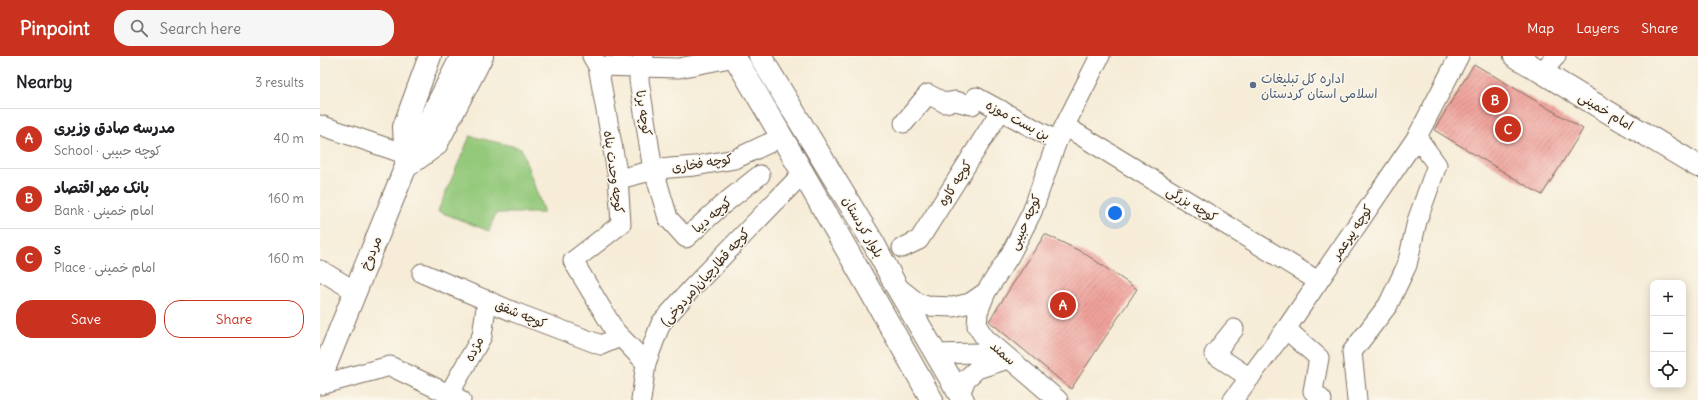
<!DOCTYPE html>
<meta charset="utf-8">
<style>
body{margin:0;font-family:Delius,"Playpen Sans Arabic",sans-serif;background:#f6f6f6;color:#202124}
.controls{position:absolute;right:12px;bottom:12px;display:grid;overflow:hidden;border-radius:8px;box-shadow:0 2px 10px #0003}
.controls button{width:36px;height:36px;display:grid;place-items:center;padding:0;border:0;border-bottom:1px solid #e0e0e0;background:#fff;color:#202124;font:20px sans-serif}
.you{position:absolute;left:795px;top:157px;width:14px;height:14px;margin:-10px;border:3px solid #fff;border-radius:50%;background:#1a73e8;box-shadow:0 0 0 6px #1a73e833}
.badge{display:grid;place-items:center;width:26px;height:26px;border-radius:50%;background:#c8321e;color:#fff;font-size:13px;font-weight:700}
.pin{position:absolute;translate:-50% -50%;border:2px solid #fff;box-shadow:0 1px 4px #0006}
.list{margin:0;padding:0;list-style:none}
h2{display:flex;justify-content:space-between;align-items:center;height:52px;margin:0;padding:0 16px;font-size:17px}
h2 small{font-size:13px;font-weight:400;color:#757577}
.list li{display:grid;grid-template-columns:26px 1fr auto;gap:12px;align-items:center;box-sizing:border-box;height:60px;padding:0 16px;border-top:1px solid #e0e0e0}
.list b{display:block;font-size:15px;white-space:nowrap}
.list p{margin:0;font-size:13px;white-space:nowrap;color:#757577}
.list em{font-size:13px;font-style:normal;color:#757577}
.actions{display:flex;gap:8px;padding:12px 16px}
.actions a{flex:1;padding:9px 0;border:1px solid #c8321e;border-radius:16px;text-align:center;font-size:14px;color:#c8321e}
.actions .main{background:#c8321e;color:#fff}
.icon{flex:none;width:22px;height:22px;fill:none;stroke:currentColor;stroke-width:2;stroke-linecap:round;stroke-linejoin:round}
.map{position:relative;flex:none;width:1378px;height:344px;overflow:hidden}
header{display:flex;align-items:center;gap:24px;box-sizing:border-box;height:56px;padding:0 20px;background:#c8321e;color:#fff}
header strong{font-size:19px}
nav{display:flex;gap:22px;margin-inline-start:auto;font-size:14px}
.search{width:280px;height:36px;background:#f6f6f6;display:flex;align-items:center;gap:10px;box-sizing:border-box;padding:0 14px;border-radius:16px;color:#757577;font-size:15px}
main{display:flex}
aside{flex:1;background:#fff}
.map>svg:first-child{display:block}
.garden{fill:#94c97b;stroke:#687a4c}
.building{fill:url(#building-hatch)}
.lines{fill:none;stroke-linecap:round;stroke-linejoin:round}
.minor-casing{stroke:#7c6e5f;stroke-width:21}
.major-casing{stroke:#7c6e5f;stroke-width:24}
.minor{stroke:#fff;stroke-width:19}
.major{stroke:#fff;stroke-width:22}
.service-dot{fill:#5c6f8a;stroke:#fbf7ec;stroke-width:1.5}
.labels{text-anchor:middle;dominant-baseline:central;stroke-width:3;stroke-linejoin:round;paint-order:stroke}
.service-label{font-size:13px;fill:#4e5e75;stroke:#fbf7ec;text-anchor:start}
.street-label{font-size:13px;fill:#3b2a1e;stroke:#fbf7ec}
</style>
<header>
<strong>Pinpoint</strong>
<div class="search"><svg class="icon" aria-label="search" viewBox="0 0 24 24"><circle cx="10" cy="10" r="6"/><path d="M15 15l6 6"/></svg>Search here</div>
<nav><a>Map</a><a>Layers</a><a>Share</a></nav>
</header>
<main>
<aside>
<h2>Nearby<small>3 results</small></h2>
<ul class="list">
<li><span class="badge">A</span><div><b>مدرسه صادق وزیری</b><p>School · کوچه حبیبی</p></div><em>40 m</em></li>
<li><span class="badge">B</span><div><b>بانک مهر اقتصاد</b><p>Bank · امام خمینی</p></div><em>160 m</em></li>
<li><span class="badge">C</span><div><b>s</b><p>Place · امام خمینی</p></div><em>160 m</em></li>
</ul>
<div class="actions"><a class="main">Save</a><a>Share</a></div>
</aside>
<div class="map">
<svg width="1378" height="344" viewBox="0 0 1378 344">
<defs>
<pattern id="building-hatch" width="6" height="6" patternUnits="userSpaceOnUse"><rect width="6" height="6" fill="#efa29b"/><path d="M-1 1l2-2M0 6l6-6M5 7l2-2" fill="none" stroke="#c3847e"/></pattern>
</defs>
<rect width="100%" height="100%" fill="#fbf7ec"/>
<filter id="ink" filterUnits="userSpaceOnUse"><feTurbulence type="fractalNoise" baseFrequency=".025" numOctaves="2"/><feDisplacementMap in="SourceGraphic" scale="8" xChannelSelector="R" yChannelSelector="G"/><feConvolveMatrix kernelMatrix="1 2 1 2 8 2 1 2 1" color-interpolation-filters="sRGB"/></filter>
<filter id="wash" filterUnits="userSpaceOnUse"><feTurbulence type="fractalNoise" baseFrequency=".012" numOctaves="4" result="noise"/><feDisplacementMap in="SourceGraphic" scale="16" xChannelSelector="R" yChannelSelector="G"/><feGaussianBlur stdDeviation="0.9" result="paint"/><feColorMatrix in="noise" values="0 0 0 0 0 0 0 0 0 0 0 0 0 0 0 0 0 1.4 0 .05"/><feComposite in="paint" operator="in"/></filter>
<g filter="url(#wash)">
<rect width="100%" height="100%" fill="#f6ecd7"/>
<!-- garden -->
<polygon class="garden" points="150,80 201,92 224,157 176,157 169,175 118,155"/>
<g id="blocks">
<!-- building -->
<g class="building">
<polygon points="1154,8 1263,73 1222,139 1114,74"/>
<polygon points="725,178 764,197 817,233 751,333 669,265"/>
</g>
</g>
</g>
<g filter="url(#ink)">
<use href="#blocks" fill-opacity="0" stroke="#7c6e5f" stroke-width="1"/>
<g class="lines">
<!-- minor casing -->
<g class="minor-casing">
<g id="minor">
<polyline points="272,0 278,10 298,122 301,168 253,205 295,275 326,307"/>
<polyline points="324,0 320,10 319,24 332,108 348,162 366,182 401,150 440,119"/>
<polyline points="278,10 359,12 415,1"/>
<polyline points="1222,16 1236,0"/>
<polyline points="584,67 608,38 625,47 635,45 652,49 656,41 737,85"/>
<polyline points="0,69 85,98"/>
<polyline points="745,70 998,225"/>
<polyline points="298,122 307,121 338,113 375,110 415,103 462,81"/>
<polyline points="582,192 599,184 681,54"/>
<polyline points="0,214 35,235"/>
<polyline points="102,217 194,256 281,289 300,281"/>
<polyline points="579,232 598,247 607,250 633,251 650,247 666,236 690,199 712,156 737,85 780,0"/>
<polyline points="666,236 658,256 657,270 665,282 738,344"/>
<polyline points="914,273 894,298 930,322"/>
<polyline points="966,273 999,302 993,335 1002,344"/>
<polyline points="615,298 659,297 672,301 689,303"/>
<polyline points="0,329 70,310 141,344"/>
<polyline points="129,338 162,280 167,244"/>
<polyline points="640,338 646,323 657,313 685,304"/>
<polyline points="321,344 326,307 341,267 372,232 484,116"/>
<polyline points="913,344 966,273 1097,81 1139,0"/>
<polyline points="1037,344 1032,296 1068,249 1087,209 1097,165 1117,109 1097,81"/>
</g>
</g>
<!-- major casing -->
<g class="major-casing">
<g id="major">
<path d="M414,0C482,113 547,229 612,344"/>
<polyline points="440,0 554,188 575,228 643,344"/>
<polyline points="1195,0 1378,110"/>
<polyline points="86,107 84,71 110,0"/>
<polyline points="87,110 116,89 162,0"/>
<polyline points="0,323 86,110 142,0"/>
</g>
</g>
<!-- minor -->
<use href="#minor" class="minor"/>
<!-- major -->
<use href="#major" class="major"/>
</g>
</g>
<!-- markers -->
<circle class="service-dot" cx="933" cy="29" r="4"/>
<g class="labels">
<!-- service labels -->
<g class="service-label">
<text x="941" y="22">اداره کل تبلیغات<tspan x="941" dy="15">اسلامی استان کردستان</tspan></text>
</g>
<!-- street labels -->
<g class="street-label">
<text transform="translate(1286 55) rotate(31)">امام خمینی</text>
<text transform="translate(324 57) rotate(81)">کوچه برنا</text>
<text transform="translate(698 64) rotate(28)">بن بست موزه</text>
<text transform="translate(382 107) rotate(-9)">کوچه فخاری</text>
<text transform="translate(294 116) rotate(82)">کوچه وحدت پناه</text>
<text transform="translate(635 127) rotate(-58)">کوچه کاوه</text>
<text transform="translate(872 148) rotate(31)">کوچه بزرگی</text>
<text transform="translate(392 159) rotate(-41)">کوچه دیبا</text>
<text transform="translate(705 166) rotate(-66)">کوچه حبیبی</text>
<text transform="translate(543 171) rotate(60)">بلوار کردستان</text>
<text transform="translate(1032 176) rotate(-56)">کوچه پیرعمر</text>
<text transform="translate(51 197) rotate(-67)">مردوخ</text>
<text transform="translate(385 221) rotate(-48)">کوچه قطارچیان(مردوخی)</text>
<text transform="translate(201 258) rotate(22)">کوچه شفق</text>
<text transform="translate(154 293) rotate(-63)">مژده</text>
<text transform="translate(683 297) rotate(41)">سمند</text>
</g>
</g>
</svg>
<div class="controls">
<button>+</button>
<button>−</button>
<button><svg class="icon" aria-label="locate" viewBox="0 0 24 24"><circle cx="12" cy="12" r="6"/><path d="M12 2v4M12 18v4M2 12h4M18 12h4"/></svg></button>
</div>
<div class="you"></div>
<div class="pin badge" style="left:743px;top:249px">A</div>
<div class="pin badge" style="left:1175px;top:44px">B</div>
<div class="pin badge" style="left:1188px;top:73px">C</div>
</div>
</main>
